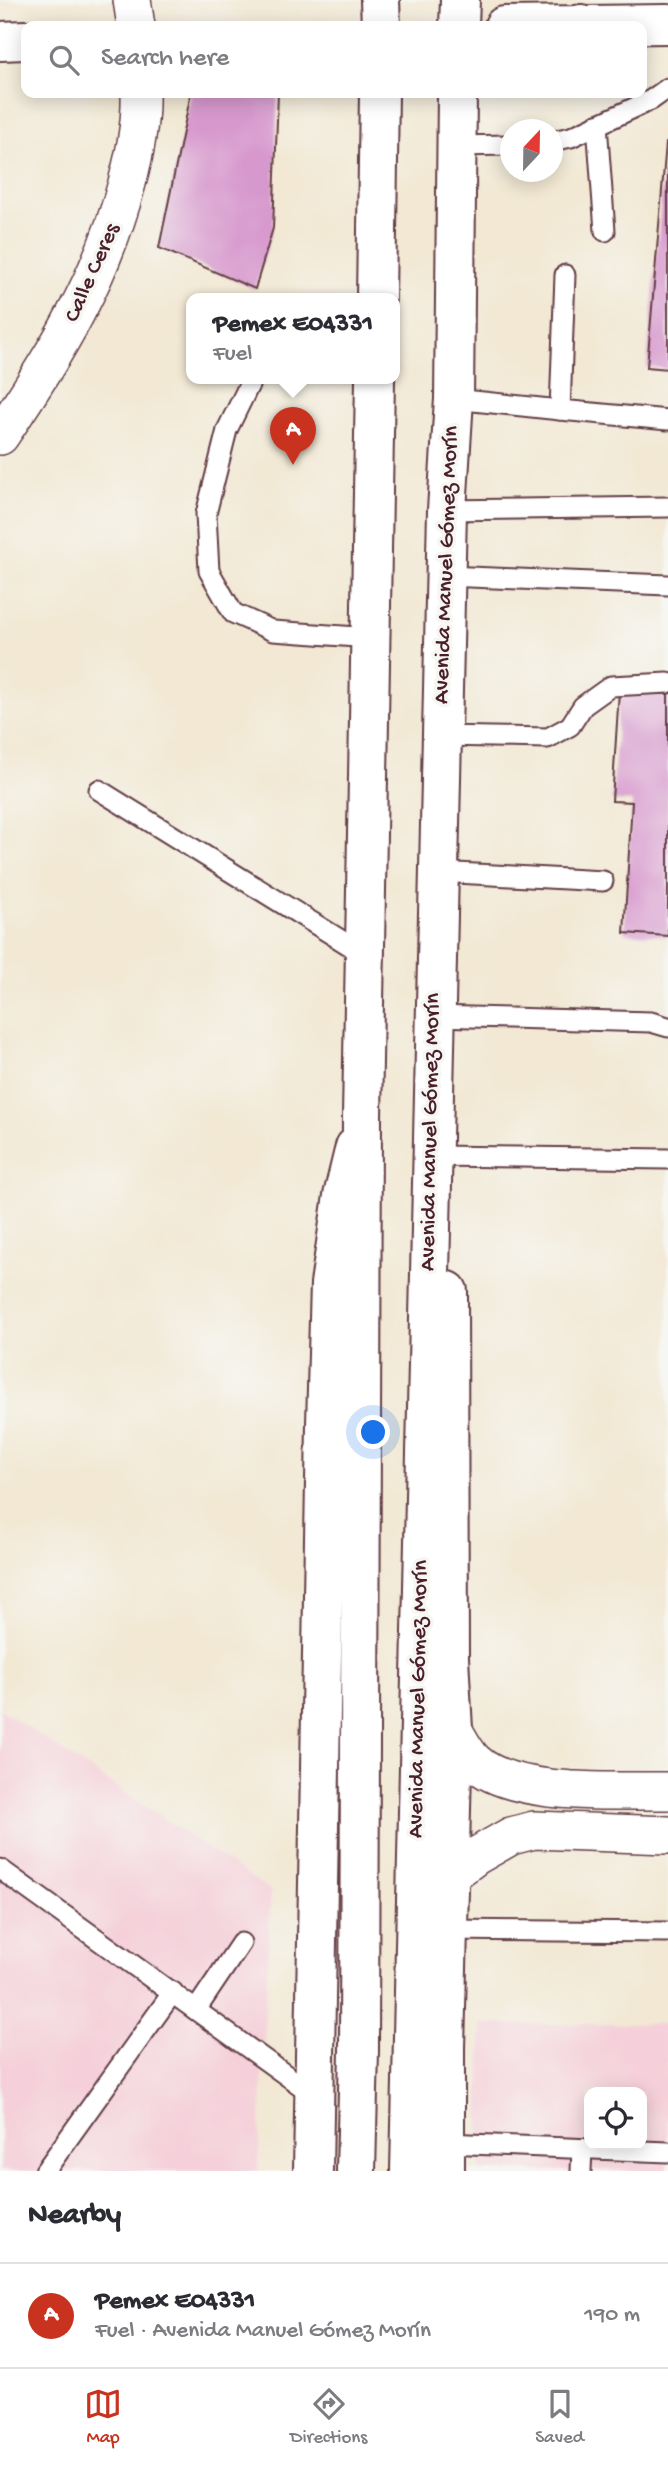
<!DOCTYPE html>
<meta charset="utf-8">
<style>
body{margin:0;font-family:"Gochi Hand",sans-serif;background:#f7f7f7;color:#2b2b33}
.controls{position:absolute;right:21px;bottom:21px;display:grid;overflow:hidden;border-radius:14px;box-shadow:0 4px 18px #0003}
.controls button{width:63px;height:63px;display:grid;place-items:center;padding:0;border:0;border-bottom:2px solid #e1e1e2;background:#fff;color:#2b2b33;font:35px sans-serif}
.compass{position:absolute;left:500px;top:119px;width:63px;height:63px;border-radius:50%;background:#fff;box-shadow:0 4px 18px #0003;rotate:22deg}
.you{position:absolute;left:374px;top:1433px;width:24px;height:24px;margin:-18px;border:5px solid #fff;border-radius:50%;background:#1a73e8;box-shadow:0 0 0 10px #1a73e833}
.badge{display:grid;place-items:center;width:46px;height:46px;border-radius:50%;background:#c8321e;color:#fff;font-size:23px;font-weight:700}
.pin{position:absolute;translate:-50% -58px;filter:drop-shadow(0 2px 4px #0008)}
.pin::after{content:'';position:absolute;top:37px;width:24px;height:21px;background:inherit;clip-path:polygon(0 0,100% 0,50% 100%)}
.popup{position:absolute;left:186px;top:293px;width:214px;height:91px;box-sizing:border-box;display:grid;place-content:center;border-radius:14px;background:#fff;filter:drop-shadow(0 2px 5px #0005);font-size:23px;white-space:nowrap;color:#7c7c81}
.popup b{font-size:26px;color:#2b2b33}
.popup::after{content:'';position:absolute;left:50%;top:100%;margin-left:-14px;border:14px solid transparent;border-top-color:#fff}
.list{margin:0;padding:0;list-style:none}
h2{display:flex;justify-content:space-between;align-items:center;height:91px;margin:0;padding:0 28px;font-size:30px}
h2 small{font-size:23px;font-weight:400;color:#7c7c81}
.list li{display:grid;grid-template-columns:46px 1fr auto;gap:21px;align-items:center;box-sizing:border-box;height:105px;padding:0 28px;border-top:2px solid #e1e1e2}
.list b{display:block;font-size:26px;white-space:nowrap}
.list p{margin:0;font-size:23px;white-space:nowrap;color:#7c7c81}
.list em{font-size:23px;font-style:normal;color:#7c7c81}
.icon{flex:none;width:38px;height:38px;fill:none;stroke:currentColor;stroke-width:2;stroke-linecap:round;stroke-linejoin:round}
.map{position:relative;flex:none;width:668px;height:2171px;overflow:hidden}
.search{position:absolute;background:#fff;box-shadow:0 4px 18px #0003;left:21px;right:21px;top:21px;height:77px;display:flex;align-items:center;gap:18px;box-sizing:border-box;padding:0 24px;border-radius:14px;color:#7c7c81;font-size:26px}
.sheet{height:196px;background:#fff}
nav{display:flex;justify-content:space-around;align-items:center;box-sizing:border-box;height:98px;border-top:2px solid #e1e1e2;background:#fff;font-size:19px;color:#7c7c81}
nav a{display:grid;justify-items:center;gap:4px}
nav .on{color:#c8321e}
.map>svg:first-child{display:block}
.built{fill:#f5cfd9;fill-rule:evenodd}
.building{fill:#d798cd}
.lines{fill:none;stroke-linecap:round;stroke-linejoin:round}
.lane-casing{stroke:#633d44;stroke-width:23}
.street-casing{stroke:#633d44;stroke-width:40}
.secondary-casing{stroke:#633d44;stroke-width:42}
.primary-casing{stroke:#633d44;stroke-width:42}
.lane{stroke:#fff;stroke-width:19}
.street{stroke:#fff;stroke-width:37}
.secondary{stroke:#fff;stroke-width:38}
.primary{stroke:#fff;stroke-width:38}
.labels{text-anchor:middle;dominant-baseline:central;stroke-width:7;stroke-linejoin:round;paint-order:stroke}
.street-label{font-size:23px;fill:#4a1f2b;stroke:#f6f6f2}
</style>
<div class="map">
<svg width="668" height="2171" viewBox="0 0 668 2171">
<rect width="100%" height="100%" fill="#f6f6f2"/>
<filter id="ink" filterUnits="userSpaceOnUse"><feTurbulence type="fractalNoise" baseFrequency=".0143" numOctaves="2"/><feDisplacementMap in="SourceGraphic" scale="14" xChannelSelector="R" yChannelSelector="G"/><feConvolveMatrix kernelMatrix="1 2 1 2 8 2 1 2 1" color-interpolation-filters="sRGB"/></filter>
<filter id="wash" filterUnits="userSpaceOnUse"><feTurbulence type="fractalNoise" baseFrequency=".00686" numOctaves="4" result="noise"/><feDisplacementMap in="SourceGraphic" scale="28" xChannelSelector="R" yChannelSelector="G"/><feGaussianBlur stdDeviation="1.57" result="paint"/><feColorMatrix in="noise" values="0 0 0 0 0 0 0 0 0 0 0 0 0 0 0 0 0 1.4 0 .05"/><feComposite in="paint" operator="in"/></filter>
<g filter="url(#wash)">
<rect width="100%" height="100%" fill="#f2e8d3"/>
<!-- built -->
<g class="built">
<polygon points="0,1709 271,1891 258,2171 0,2171"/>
<path d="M481,2024H668V2171H479ZM589,2092H642V2145H589Z"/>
</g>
<g id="blocks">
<!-- building -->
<g class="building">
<polygon points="191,93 278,93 273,228 255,289 159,248"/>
<polygon points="666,143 668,143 668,369 647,367"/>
<polygon points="619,691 668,694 668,936 624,933 632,802 612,801"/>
</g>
</g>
</g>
<g filter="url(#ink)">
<use href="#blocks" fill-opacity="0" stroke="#633d44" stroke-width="2"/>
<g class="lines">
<!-- lane casing -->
<g class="lane-casing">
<g id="lane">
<polyline points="597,124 605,231"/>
<polyline points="552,141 571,137 651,100 668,88"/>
<polyline points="456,146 510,145"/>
<polyline points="565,275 560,410 668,420"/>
<polyline points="252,379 227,430 206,514 209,571 233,613 273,631 371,638"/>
<polyline points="454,399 560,410"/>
<polyline points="447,510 668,507"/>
<polyline points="445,576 668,585"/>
<polyline points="441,736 548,738 570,726 583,706 611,686 668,683"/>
<polyline points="99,790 365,955"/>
<polyline points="438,872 603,881"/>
<polyline points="434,1016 651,1022 668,1027"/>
<polyline points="431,1156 668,1159"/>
<polyline points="0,1869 315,2096"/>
<polyline points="448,1930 668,1932"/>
<polyline points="196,2010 241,1943"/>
<polyline points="446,2143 668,2152"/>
<polyline points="45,2171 173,1992"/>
<polyline points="581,2171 582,2149"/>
</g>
</g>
<!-- street casing -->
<g class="street-casing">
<g id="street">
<polyline points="132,0 136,26"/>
<path d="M0,436C55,355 102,279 127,183C135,154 141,123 140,93"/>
<path d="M453,1729C459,1739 465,1752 474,1761C512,1798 617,1790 668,1791"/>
<polyline points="449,1876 476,1856 511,1836 534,1830 668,1835"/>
</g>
</g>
<!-- secondary casing -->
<g class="secondary-casing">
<g id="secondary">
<polyline points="504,26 668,24"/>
<polyline points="0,41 26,40"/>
<polyline points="313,2171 326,1424 330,1284 343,1196 355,1147"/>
<polyline points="445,2171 445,2048 453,1729 449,1658 448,1291"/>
</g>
</g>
<!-- primary casing -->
<g class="primary-casing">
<g id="primary">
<polyline points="380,0 381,26"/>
<polyline points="459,26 460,0"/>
<polyline points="575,26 581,24"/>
<polyline points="376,299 379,93"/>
<polyline points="356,2171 359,2051 362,1117 375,379"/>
<polyline points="410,2171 447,510 454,399 457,93"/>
</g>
</g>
<!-- lane -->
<use href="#lane" class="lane"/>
<!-- street -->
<use href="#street" class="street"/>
<!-- secondary -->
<use href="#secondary" class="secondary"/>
<!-- primary -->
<use href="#primary" class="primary"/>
</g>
</g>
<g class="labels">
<!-- street labels -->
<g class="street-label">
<text transform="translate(93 273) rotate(-66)">Calle Ceres</text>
<text transform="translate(447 565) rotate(-88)">Avenida Manuel Gómez Morín</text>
<text transform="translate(431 1132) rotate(-89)">Avenida Manuel Gómez Morín</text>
<text transform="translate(419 1699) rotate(-89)">Avenida Manuel Gómez Morín</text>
</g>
</g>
</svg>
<div class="controls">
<button><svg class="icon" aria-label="locate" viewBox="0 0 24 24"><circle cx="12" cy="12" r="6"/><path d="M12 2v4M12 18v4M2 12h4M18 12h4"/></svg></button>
</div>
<svg class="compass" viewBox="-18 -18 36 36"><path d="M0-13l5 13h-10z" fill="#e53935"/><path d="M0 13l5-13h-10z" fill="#7c7c81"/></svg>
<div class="you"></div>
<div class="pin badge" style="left:293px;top:465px">A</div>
<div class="popup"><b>Pemex E04331</b>Fuel</div>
<div class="search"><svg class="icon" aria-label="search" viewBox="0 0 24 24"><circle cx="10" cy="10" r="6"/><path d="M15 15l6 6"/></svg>Search here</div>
</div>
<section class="sheet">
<h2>Nearby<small></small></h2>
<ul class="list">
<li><span class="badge">A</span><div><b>Pemex E04331</b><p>Fuel · Avenida Manuel Gómez Morín</p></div><em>190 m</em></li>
</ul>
</section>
<nav>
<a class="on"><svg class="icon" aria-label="map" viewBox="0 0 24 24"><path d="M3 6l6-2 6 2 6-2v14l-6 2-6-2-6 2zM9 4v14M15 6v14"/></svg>Map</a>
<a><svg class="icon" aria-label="directions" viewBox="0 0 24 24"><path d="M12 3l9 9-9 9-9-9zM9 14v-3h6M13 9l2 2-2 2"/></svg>Directions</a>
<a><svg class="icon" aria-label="saved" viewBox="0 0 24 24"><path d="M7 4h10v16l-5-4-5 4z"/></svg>Saved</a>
</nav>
